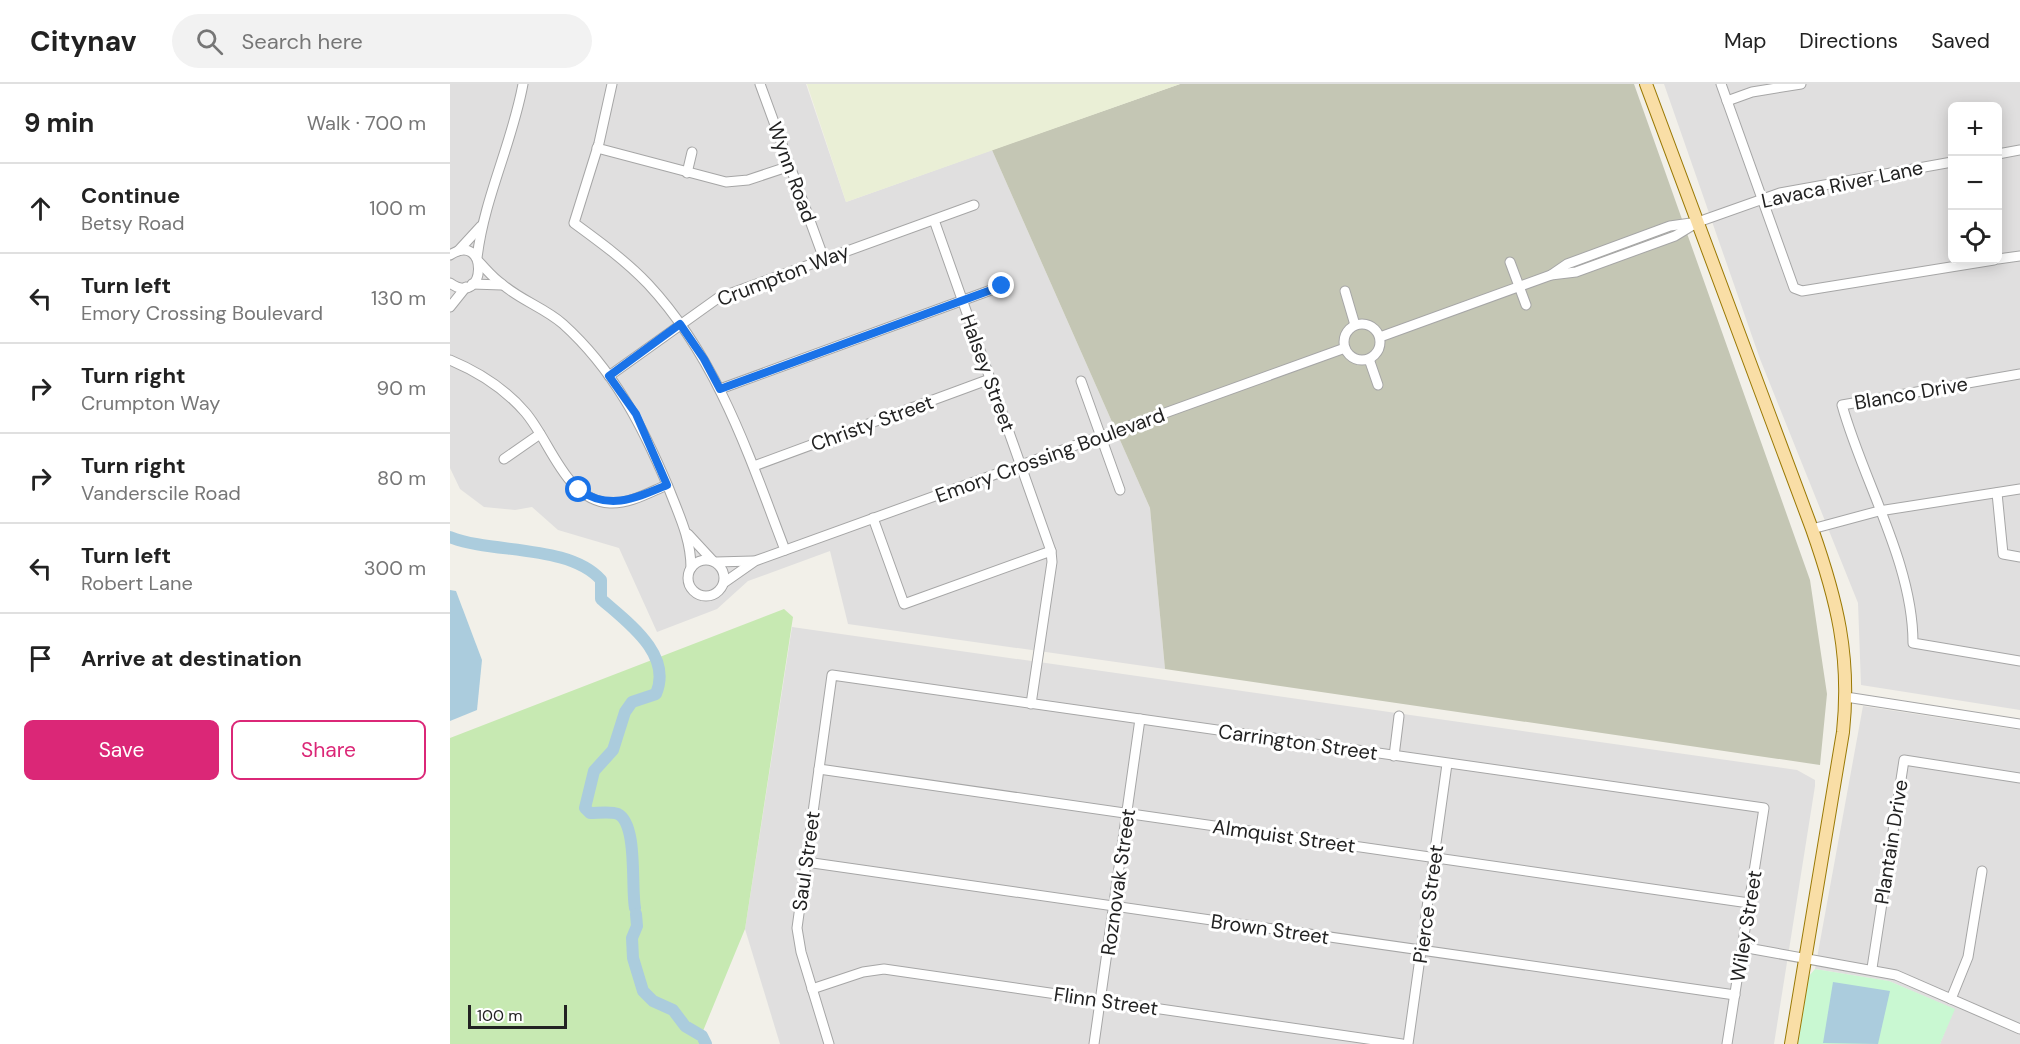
<!DOCTYPE html>
<meta charset="utf-8">
<style>
body{margin:0;font-family:"DM Sans",sans-serif;background:#f2f2f2;color:#222}
.controls{position:absolute;right:18px;top:18px;display:grid;overflow:hidden;border-radius:9px;box-shadow:0 3px 15px #0003}
.controls button{width:54px;height:54px;display:grid;place-items:center;padding:0;border:0;border-bottom:2px solid #e0e0e0;background:#fff;color:#222;font:30px sans-serif}
.scale{position:absolute;left:18px;bottom:15px;width:99px;box-sizing:border-box;padding-left:6px;border:3px solid #222;border-top:0;font-size:16px;line-height:21px;white-space:nowrap;color:#222;-webkit-text-stroke:4px #fff;paint-order:stroke}
.stop{position:absolute;width:18px;height:18px;margin:-14px;border:4px solid #1a73e8;border-radius:50%;background:#fff}
.stop.end{background:#1a73e8;border-color:#fff;box-shadow:0 2px 6px #0008}
.list{margin:0;padding:0;list-style:none}
h2{display:flex;justify-content:space-between;align-items:center;height:78px;margin:0;padding:0 24px;font-size:26px}
h2 small{font-size:20px;font-weight:400;color:#767676}
.list li{display:grid;grid-template-columns:39px 1fr auto;gap:18px;align-items:center;box-sizing:border-box;height:90px;padding:0 24px;border-top:2px solid #e0e0e0}
.list b{display:block;font-size:22px;white-space:nowrap}
.list p{margin:0;font-size:20px;white-space:nowrap;color:#767676}
.list em{font-size:20px;font-style:normal;color:#767676}
.actions{display:flex;gap:12px;padding:18px 24px}
.actions a{flex:1;padding:14px 0;border:2px solid #db2777;border-radius:9px;text-align:center;font-size:21px;color:#db2777}
.actions .main{background:#db2777;color:#fff}
.icon{flex:none;width:33px;height:33px;fill:none;stroke:currentColor;stroke-width:2;stroke-linecap:round;stroke-linejoin:round}
.map{position:relative;flex:none;width:1570px;height:960px;overflow:hidden}
header{display:flex;align-items:center;gap:36px;box-sizing:border-box;height:84px;padding:0 30px;background:#fff;border-bottom:2px solid #e0e0e0}
header strong{font-size:28px}
nav{display:flex;gap:33px;margin-inline-start:auto;font-size:21px}
.search{width:420px;height:54px;background:#f2f2f2;display:flex;align-items:center;gap:15px;box-sizing:border-box;padding:0 21px;border-radius:33px;color:#767676;font-size:22px}
main{display:flex}
aside{flex:1;background:#fff}
.map>svg:first-child{display:block}
.residential{fill:#e0dfdf;fill-rule:evenodd}
.construction{fill:#c4c6b4}
.farmland{fill:#eaefd6}
.grass{fill:#c7e9b2}
.park{fill:#c9f8d2}
.water{fill:#abccdd}
.lines{fill:none;stroke-linecap:round;stroke-linejoin:round}
.river{stroke:#abccdd;stroke-width:12}
.minor-casing{stroke:#a6a6a6;stroke-width:11}
.major-casing{stroke:#9a7905;stroke-width:14}
.minor{stroke:#fff;stroke-width:9}
.major{stroke:#f9dea6;stroke-width:12}
.route{stroke:#1a73e8;stroke-width:8}
.labels{text-anchor:middle;dominant-baseline:central;stroke-width:6;stroke-linejoin:round;paint-order:stroke}
.street-label{font-size:20px;fill:#222;stroke:#fff}
</style>
<header>
<strong>Citynav</strong>
<div class="search"><svg class="icon" aria-label="search" viewBox="0 0 24 24"><circle cx="10" cy="10" r="6"/><path d="M15 15l6 6"/></svg>Search here</div>
<nav><a>Map</a><a>Directions</a><a>Saved</a></nav>
</header>
<main>
<aside>
<h2>9 min<small>Walk · 700 m</small></h2>
<ul class="list">
<li><svg class="icon" aria-label="ahead" viewBox="0 0 24 24"><path d="M12 20V5M6 11l6-6 6 6"/></svg><div><b>Continue</b><p>Betsy Road</p></div><em>100 m</em></li>
<li><svg class="icon" aria-label="left" viewBox="0 0 24 24"><path d="M17 20v-9H6M10 6l-5 5 5 5"/></svg><div><b>Turn left</b><p>Emory Crossing Boulevard</p></div><em>130 m</em></li>
<li><svg class="icon" aria-label="right" viewBox="0 0 24 24"><path d="M7 20v-9h11M14 6l5 5-5 5"/></svg><div><b>Turn right</b><p>Crumpton Way</p></div><em>90 m</em></li>
<li><svg class="icon" aria-label="right" viewBox="0 0 24 24"><path d="M7 20v-9h11M14 6l5 5-5 5"/></svg><div><b>Turn right</b><p>Vanderscile Road</p></div><em>80 m</em></li>
<li><svg class="icon" aria-label="left" viewBox="0 0 24 24"><path d="M17 20v-9H6M10 6l-5 5 5 5"/></svg><div><b>Turn left</b><p>Robert Lane</p></div><em>300 m</em></li>
<li><svg class="icon" aria-label="arrive" viewBox="0 0 24 24"><path d="M6 21V4h12l-3 4 3 4H6"/></svg><div><b>Arrive at destination</b></div></li>
</ul>
<div class="actions"><a class="main">Save</a><a>Share</a></div>
</aside>
<div class="map">
<svg width="1570" height="960" viewBox="0 0 1570 960">
<rect width="100%" height="100%" fill="#f2f0e9"/>
<!-- residential -->
<g class="residential">
<polygon points="0,0 356,0 396,118 542,66 700,424 715,585 398,540 380,467 298,497 267,525 207,548 169,464 108,446 82,423 65,426 34,423 10,405 0,384"/>
<path d="M1214,0H1570V626L1411,601L1408,519L1310,275ZM1502,22H1548V176H1502Z"/>
<polygon points="342,543 1347,686 1365,696 1365,702 1324,960 330,960 295,845"/>
<polygon points="1413,622 1570,646 1570,960 1490,960 1504,925 1439,897 1365,885"/>
</g>
<!-- construction -->
<polygon class="construction" points="730,0 1184,0 1360,496 1377,610 1370,681 715,585 700,424 542,66"/>
<!-- farmland -->
<polygon class="farmland" points="357,0 730,0 396,118"/>
<!-- grass -->
<polygon class="grass" points="334,525 343,533 295,845 253,947 252,960 0,960 0,654"/>
<!-- park -->
<polygon class="park" points="1365,885 1439,897 1505,925 1490,960 1348,960 1359,892"/>
<!-- water -->
<g class="water">
<polygon points="0,506 6,507 32,576 27,626 0,637"/>
<polygon points="1383,898 1440,907 1428,960 1373,959"/>
</g>
<g class="lines">
<!-- river -->
<g class="river">
<path d="M0,453C43,470 119,460 151,496V515C177,538 223,570 206,610L182,618L175,628L163,666L144,687L135,724L140,729C148,729 161,727 168,730C188,740 181,804 185,824"/>
<polyline points="186,830 187,842 182,854 183,874 193,907 203,917 223,926 235,942 252,952 256,960"/>
</g>
<!-- minor casing -->
<g class="minor-casing">
<g id="minor">
<path d="M162,0L149,59L124,139C150,158 176,177 198,200C268,275 299,372 335,466"/>
<polyline points="310,0 374,175"/>
<polyline points="1271,0 1344,204 1352,207 1544,176"/>
<polyline points="1277,17 1302,8 1351,0"/>
<polyline points="147,64 276,98 298,96 340,82"/>
<polyline points="1548,70 1570,66"/>
<polyline points="237,89 242,68"/>
<polyline points="484,136 601,467 602,478 581,620"/>
<polyline points="8,167 31,142"/>
<path d="M0,171C39,146 37,225 0,199"/>
<path d="M27,174C34,114 62,60 73,0"/>
<polyline points="1548,175 1570,172"/>
<path d="M29,178C36,185 43,194 52,200C70,216 95,224 113,240C164,286 193,343 219,405C229,431 241,455 241,484"/>
<polyline points="1060,178 1076,221"/>
<polyline points="1101,191 1117,180 1220,142 1248,138"/>
<polyline points="22,200 52,201"/>
<polyline points="895,207 905,241"/>
<polyline points="0,223 16,203"/>
<circle cx="912" cy="258" r="18"/>
<polyline points="930,253 1101,191 1126,188 1225,152 1248,138 1330,109 1502,78"/>
<polyline points="919,275 928,301"/>
<path d="M0,276C29,288 55,305 75,328C101,358 115,416 160,419C180,420 200,408 217,401"/>
<path d="M1570,290L1392,321C1413,397 1463,479 1463,559L1570,577"/>
<polyline points="159,292 268,214 524,121"/>
<polyline points="631,297 670,406"/>
<polyline points="270,305 552,202"/>
<polyline points="54,375 90,350"/>
<polyline points="304,382 540,295"/>
<polyline points="1547,409 1553,470 1570,473"/>
<polyline points="423,434 454,520 601,467"/>
<polyline points="1362,445 1429,427 1570,405"/>
<polyline points="238,450 263,477"/>
<circle cx="256" cy="494" r="18"/>
<polyline points="266,478 303,477"/>
<polyline points="275,498 305,477 895,264"/>
<polyline points="1396,613 1570,640"/>
<polyline points="944,672 949,632"/>
<polyline points="369,685 1299,819"/>
<polyline points="356,778 1285,911"/>
<polyline points="1292,863 1446,891 1570,945"/>
<polyline points="1422,884 1454,676 1570,694"/>
<polyline points="362,905 413,888 434,885 952,960"/>
<polyline points="1501,915 1518,873 1532,787"/>
<polyline points="379,960 351,868 347,844 382,591 1314,724 1277,960"/>
<polyline points="644,960 690,635"/>
<polyline points="958,960 997,680"/>
</g>
</g>
<!-- major casing -->
<g class="major-casing">
<path id="major" d="M1196,0L1362,445C1387,516 1401,572 1393,648L1341,960"/>
</g>
<!-- minor -->
<use href="#minor" class="minor"/>
<!-- major -->
<use href="#major" class="major"/>
</g>
<g class="lines">
<!-- route -->
<path class="route" d="M129,406C160,427 186,414 217,401L186,330L159,292L230,240L254,275L270,305L552,202"/>
</g>
<g class="labels">
<!-- street labels -->
<g class="street-label">
<text transform="translate(342 88) rotate(70)">Wynn Road</text>
<text transform="translate(1392 100) rotate(-12)">Lavaca River Lane</text>
<text transform="translate(333 191) rotate(-21)">Crumpton Way</text>
<text transform="translate(538 289) rotate(70)">Halsey Street</text>
<text transform="translate(1461 309) rotate(-10)">Blanco Drive</text>
<text transform="translate(422 339) rotate(-20)">Christy Street</text>
<text transform="translate(600 371) rotate(-20)">Emory Crossing Boulevard</text>
<text transform="translate(848 658) rotate(8)">Carrington Street</text>
<text transform="translate(834 752) rotate(8)">Almquist Street</text>
<text transform="translate(1441 758) rotate(-81)">Plantain Drive</text>
<text transform="translate(356 777) rotate(-82)">Saul Street</text>
<text transform="translate(668 798) rotate(-82)">Roznovak Street</text>
<text transform="translate(978 820) rotate(-82)">Pierce Street</text>
<text transform="translate(1296 842) rotate(-81)">Wiley Street</text>
<text transform="translate(820 845) rotate(8)">Brown Street</text>
<text transform="translate(656 917) rotate(8)">Flinn Street</text>
</g>
</g>
</svg>
<div class="controls">
<button>+</button>
<button>−</button>
<button><svg class="icon" aria-label="locate" viewBox="0 0 24 24"><circle cx="12" cy="12" r="6"/><path d="M12 2v4M12 18v4M2 12h4M18 12h4"/></svg></button>
</div>
<div class="scale">100 m</div>
<div class="stop" style="left:129px;top:406px"></div>
<div class="stop end" style="left:552px;top:202px"></div>
</div>
</main>
